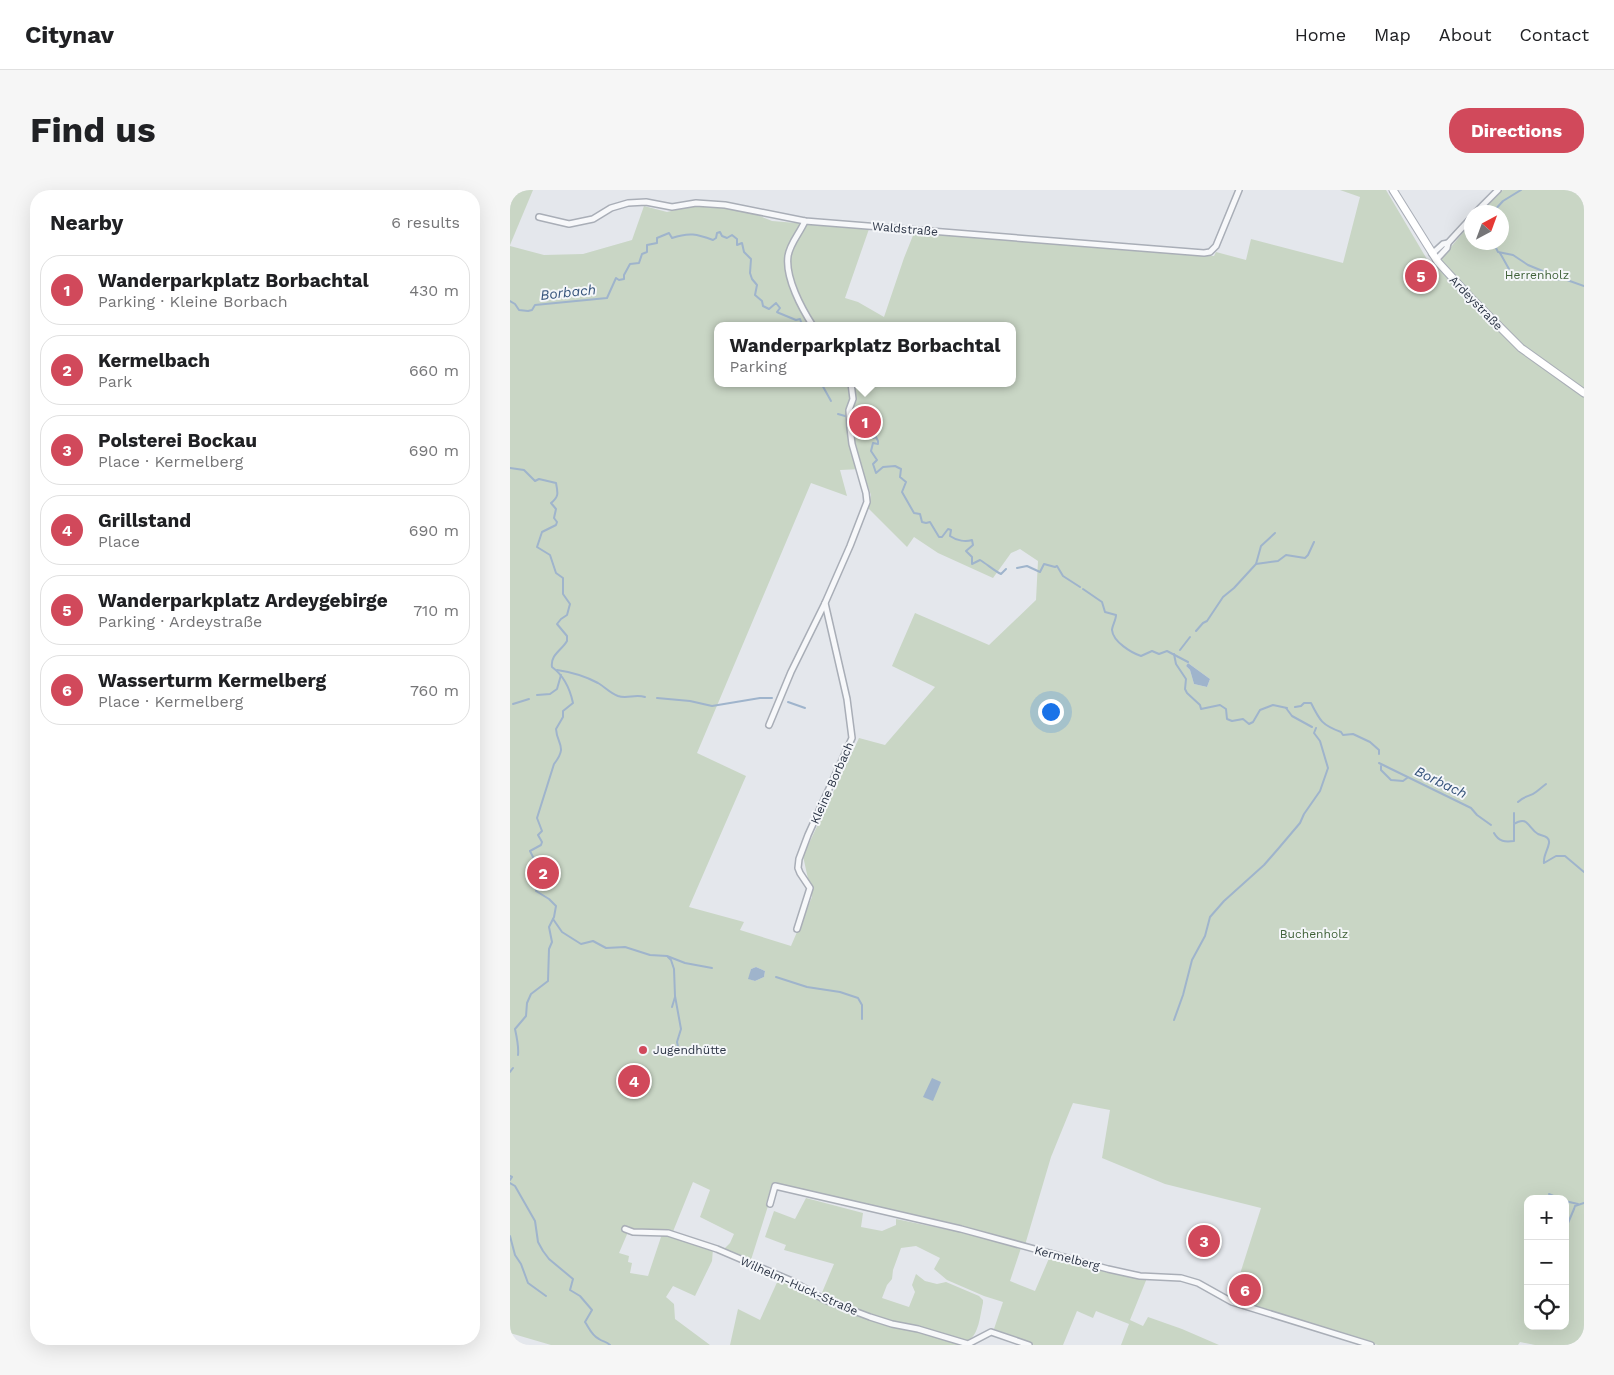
<!DOCTYPE html>
<meta charset="utf-8">
<style>
body{margin:0;font-family:"Work Sans",sans-serif;background:#f6f6f6;color:#202124}
.controls{position:absolute;right:15px;bottom:15px;display:grid;overflow:hidden;border-radius:10px;box-shadow:0 5px 20px #0002}
.controls button{width:45px;height:45px;display:grid;place-items:center;padding:0;border:0;border-bottom:1px solid #e0e0e0;background:#fff;color:#202124;font:25px sans-serif}
.compass{position:absolute;left:954px;top:15px;width:45px;height:45px;border-radius:50%;background:#fff;box-shadow:0 5px 20px #0002;rotate:41deg}
.you{position:absolute;left:540px;top:521px;width:18px;height:18px;margin:-12px;border:4px solid #fff;border-radius:50%;background:#1a73e8;box-shadow:0 0 0 8px #1a73e833}
.badge{display:grid;place-items:center;width:32px;height:32px;border-radius:50%;background:#d1495b;color:#fff;font-size:16px;font-weight:700}
.pin{position:absolute;translate:-50% -50%;border:2px solid #fff;box-shadow:0 1px 5px #0006}
.popup{position:absolute;left:204px;top:132px;width:302px;height:65px;box-sizing:border-box;display:grid;place-content:center;border-radius:10px;background:#fff;filter:drop-shadow(0 1px 4px #0005);font-size:16px;white-space:nowrap;color:#757577}
.popup b{font-size:19px;color:#202124}
.popup::after{content:'';position:absolute;left:50%;top:100%;margin-left:-10px;border:10px solid transparent;border-top-color:#fff}
.list{margin:0;padding:0;list-style:none}
h2{display:flex;justify-content:space-between;align-items:center;height:65px;margin:0;padding:0 20px;font-size:21px}
h2 small{font-size:16px;font-weight:400;color:#757577}
.list li{display:grid;grid-template-columns:32px 1fr auto;gap:15px;align-items:center;box-sizing:border-box;height:70px;margin:0 10px 10px;padding:0 10px;border:1px solid #e0e0e0;border-radius:20px}
.list b{display:block;font-size:19px;white-space:nowrap}
.list p{margin:0;font-size:16px;white-space:nowrap;color:#757577}
.list em{font-size:16px;font-style:normal;color:#757577}
.icon{flex:none;width:28px;height:28px;fill:none;stroke:currentColor;stroke-width:2;stroke-linecap:round;stroke-linejoin:round}
.map{position:relative;flex:none;width:1074px;height:1155px;overflow:hidden;border-radius:20px}
header{display:flex;align-items:center;gap:30px;box-sizing:border-box;height:70px;padding:0 25px;background:#fff;border-bottom:1px solid #e0e0e0}
header strong{font-size:24px}
nav{display:flex;gap:28px;margin-inline-start:auto;font-size:18px}
.intro{display:flex;align-items:center;justify-content:space-between;box-sizing:border-box;height:120px;padding:0 30px}
h1{margin:0;font-size:35px}
.button{padding:12px 22px;border-radius:20px;background:#d1495b;color:#fff;font-size:18px;font-weight:700}
main{display:flex;gap:30px;padding:0 30px}
aside{flex:1;background:#fff;border-radius:20px;box-shadow:0 5px 20px #0002}
.map>svg:first-child{display:block}
.green{fill:#c9d6c5;fill-rule:evenodd}
.water{fill:#9fb4cc}
.lines{fill:none;stroke-linecap:round;stroke-linejoin:round}
.stream{stroke:#9fb4cc;stroke-width:2}
.street-casing{stroke:#a9aeb7;stroke-width:8}
.secondary-casing{stroke:#a9aeb7;stroke-width:9}
.street{stroke:#f7f8fa;stroke-width:5}
.secondary{stroke:#fff;stroke-width:7}
.poi-dot{fill:#d1495b;stroke:#f4f6f9;stroke-width:2}
.labels{text-anchor:middle;dominant-baseline:central;stroke-width:4;stroke-linejoin:round;paint-order:stroke}
.street-label{font-size:12px;fill:#2b3445;stroke:#f4f6f9}
.park-label{font-size:12px;fill:#3f6138;stroke:#f4f6f9}
.poi-label{font-size:12px;fill:#2b3445;stroke:#f4f6f9;text-anchor:start}
.water-label{font-size:14px;font-style:italic;fill:#34527a;stroke:#f4f6f9}
</style>
<header>
<strong>Citynav</strong>
<nav><a>Home</a><a>Map</a><a>About</a><a>Contact</a></nav>
</header>
<div class="intro"><h1>Find us</h1><a class="button">Directions</a></div>
<main>
<aside>
<h2>Nearby<small>6 results</small></h2>
<ul class="list">
<li><span class="badge">1</span><div><b>Wanderparkplatz Borbachtal</b><p>Parking · Kleine Borbach</p></div><em>430 m</em></li>
<li><span class="badge">2</span><div><b>Kermelbach</b><p>Park</p></div><em>660 m</em></li>
<li><span class="badge">3</span><div><b>Polsterei Bockau</b><p>Place · Kermelberg</p></div><em>690 m</em></li>
<li><span class="badge">4</span><div><b>Grillstand</b><p>Place</p></div><em>690 m</em></li>
<li><span class="badge">5</span><div><b>Wanderparkplatz Ardeygebirge</b><p>Parking · Ardeystraße</p></div><em>710 m</em></li>
<li><span class="badge">6</span><div><b>Wasserturm Kermelberg</b><p>Place · Kermelberg</p></div><em>760 m</em></li>
</ul>
</aside>
<div class="map">
<svg width="1074" height="1155" viewBox="0 0 1074 1155">
<rect width="100%" height="100%" fill="#e4e7ec"/>
<!-- green -->
<g class="green">
<polygon points="0,0 23,0 0,55"/>
<path d="M830,0H876L918,71L895,92L904,102L926,79L930,70L961,33L962,52H992V22H971L993,0H1074V1151L1070,1155H1025L1010,1152L1008,1155H868L745,1120L748,1092L730,1084L751,1018L655,994L592,968L600,920L563,913L541,967L515,1055L453,1038L262,994L256,1014L258,1016L240,1073L213,1060L220,1053L224,1044L190,1027L200,1000L183,992L162,1044C148,1040 134,1042 120,1039L116,1041L118,1042L109,1063L119,1066L118,1072L122,1073L120,1083L138,1086L152,1044L203,1059L202,1071L185,1106L163,1096L156,1107L164,1114L165,1129L200,1155H41L0,1143V56L34,65L73,64L122,50L134,16L157,22L187,15H203L245,24L262,31L359,39L335,108L348,112L374,127L394,68L404,43L704,66L706,62L736,70L741,49L833,73L850,7ZM208,136H502V193H208ZM352,279L361,305L358,318L397,357L404,347L428,363L483,388L501,363L510,359L528,371L526,410L479,455L405,423L382,476L425,497L375,555L349,548L293,666L302,707L281,756L230,740L234,732L179,717L236,586L187,563L301,293L337,306L330,280ZM678,473L700,489L697,497L684,494L680,480L676,476ZM246,777L255,781L254,787L245,791L239,789L241,779ZM1018,1009H1055V1136H1018Z"/>
<path d="M296,1008L353,1023L351,1037L372,1041L386,1035V1029L468,1046L511,1058L500,1091L525,1101L540,1066L630,1089L637,1088L620,1130L633,1136L638,1127L672,1139L709,1155H611L619,1134L586,1121L583,1128L567,1121L553,1155H524L484,1139L493,1112L474,1106L437,1090L424,1079L430,1068L406,1056L391,1058L383,1080L382,1089L377,1095L372,1108L399,1117L405,1102L402,1095L406,1084L415,1091L427,1094L436,1092L469,1106L473,1110V1113C470,1125 469,1146 457,1151L383,1133L315,1109L311,1105L324,1074L274,1060L276,1055L255,1047L264,1021L285,1029Z"/>
<polygon points="269,1088 307,1108 457,1155 220,1155 228,1119 250,1130"/>
</g>
<!-- water -->
<g class="water">
<polygon points="678,473 700,489 697,497 684,494 680,480 676,476"/>
<polygon points="246,777 255,781 254,787 245,791 238,789 241,779"/>
<polygon points="422,888 431,892 423,911 413,907"/>
</g>
<g class="lines">
<!-- stream -->
<g class="stream">
<polyline points="983,22 993,11 1011,0"/>
<polyline points="983,52 988,62 1003,65 1018,75 1040,84 1044,89 1057,90 1074,96"/>
<polyline points="990,63 999,79"/>
<path d="M0,111L5,114L9,120L18,121L22,120L25,115L97,108L106,88L109,90L114,89V85L120,74L129,73L132,64L137,62V55L147,53V48L159,43L162,48C179,42 187,44 203,50L206,48L207,43L210,42L212,46L217,48L222,45L227,49V55L232,53L234,62L241,69L240,83L242,89L247,95L245,105L252,111L253,116L259,119L266,113L270,118L267,122L269,123L286,130L290,129L291,132L295,136"/>
<polyline points="311,193 321,211"/>
<polyline points="328,224 335,226"/>
<path d="M343,229C348,241 349,242 362,246L363,248L366,247L368,251V254L363,253L361,261L367,270L363,274L366,283L373,277L385,276L391,279L390,287L396,292L392,302L404,323L410,324L412,332L416,333L420,332L429,347H432L438,339L441,340L440,346C447,351 456,352 462,350L463,355L456,361L462,367V374L470,370C477,374 483,380 491,384L496,379"/>
<path d="M0,278L14,280L25,291L29,289L46,293C48,303 49,307 41,313L46,319L44,328L47,332L46,335L32,342L27,357L40,365L46,383L53,388V404L60,414L57,425L51,429L47,434L57,446V451C52,460 40,465 42,477C53,485 60,499 63,513L53,521V527L46,539C47,555 58,556 44,574L27,628L32,641L28,645L32,652L31,655L20,661L25,671L23,673L26,683L23,687L27,692L26,701L39,709L46,716L44,727L39,737L42,752L39,759L38,791L21,804L17,813L16,826L5,839C7,848 9,857 8,865"/>
<polyline points="746,374 751,356 765,343"/>
<polyline points="507,378 517,376 530,382 534,374 545,377 547,376 553,386 570,397"/>
<path d="M573,399L592,412L595,422L606,425C606,430 602,436 602,440C603,452 622,463 631,466L642,461L649,464L657,461L678,472"/>
<polyline points="686,441 693,433 697,431 713,407 724,398 746,374 768,371 776,365 795,368 798,365 804,352"/>
<polyline points="670,460 680,447"/>
<polyline points="664,464 666,474 676,489 675,499 677,503 690,515 691,519 710,515 716,519 717,529 722,531 733,529 739,534 743,532 750,520 763,515 777,518"/>
<path d="M47,480C61,482 75,486 88,493C95,497 100,503 108,506C117,509 125,504 135,507"/>
<polyline points="27,505 40,504 47,499 51,485"/>
<polyline points="147,508 180,511 202,516 250,508 262,508"/>
<polyline points="278,512 295,518"/>
<polyline points="3,514 19,509"/>
<path d="M785,517L791,516L794,513H801C810,531 812,535 831,542L833,545L843,544L860,552L869,560V564"/>
<polyline points="776,518 782,526 802,537"/>
<polyline points="869,573 961,618 967,625 981,635"/>
<polyline points="871,576 871,580 881,590 893,591 897,588"/>
<path d="M1008,612C1015,605 1020,607 1026,602C1030,599 1032,597 1036,594"/>
<polyline points="1004,623 1004,633"/>
<path d="M984,643C989,652 995,652 1004,651V634C1018,625 1018,638 1028,644C1032,646 1040,646 1039,653C1038,660 1033,666 1034,673L1046,666H1055L1074,682"/>
<polyline points="43,729 52,742 71,754 83,751 96,758 115,757 140,765 157,766 175,773 202,778"/>
<polyline points="158,767 161,770 164,779 165,806 171,839 167,852 169,861"/>
<polyline points="266,787 297,797 330,802 348,808 352,815 352,829"/>
<polyline points="162,817 165,807"/>
<polyline points="664,830 673,805 682,770 695,746 700,727 714,711 754,675 768,659 790,633 794,624 810,601 818,578 810,551 804,543 806,538"/>
<polyline points="0,882 3,878"/>
<polyline points="0,986 2,987 0,990"/>
<path d="M0,993L5,996L25,1031L28,1052L33,1061L39,1069L63,1089L60,1100L70,1106L82,1120L75,1132C79,1138 82,1146 89,1149C93,1152 96,1151 100,1155"/>
<polyline points="1039,1004 1050,1009"/>
<polyline points="1055,1011 1068,1014"/>
<polyline points="1055,1040 1064,1019 1065,1016 1074,1013"/>
<polyline points="0,1046 5,1065 11,1074 18,1093 36,1106"/>
</g>
<!-- street casing -->
<g class="street-casing">
<g id="street">
<polyline points="966,22 988,0"/>
<polyline points="29,27 59,34 83,29 101,18 118,13 136,12 162,17 186,13 215,15 295,31 694,63 700,62 706,56 729,0"/>
<path d="M295,31C290,43 280,53 278,66C275,88 292,119 303,136"/>
<polyline points="922,64 933,54 938,53"/>
<polyline points="926,70 937,58 938,53 962,27"/>
<polyline points="259,535 281,482 315,413"/>
<polyline points="287,739 300,698 290,683 288,678 289,669 298,645 342,548 337,509 315,413 340,356 357,312 356,303 342,254 340,238 339,220 343,209 341,193"/>
<polyline points="260,1014 265,996 451,1039 598,1079 630,1086 671,1088 688,1093 722,1112 861,1155"/>
<polyline points="115,1039 123,1042 158,1043 207,1059 282,1091 315,1110 360,1127 382,1134 408,1139 458,1154 481,1142 519,1155"/>
</g>
</g>
<!-- secondary casing -->
<g class="secondary-casing">
<polyline id="secondary" points="883,0 928,72 963,110 1011,158 1074,203"/>
</g>
<!-- street -->
<use href="#street" class="street"/>
<!-- secondary -->
<use href="#secondary" class="secondary"/>
</g>
<!-- markers -->
<circle class="poi-dot" cx="133" cy="860" r="5"/>
<g class="labels">
<!-- street labels -->
<g class="street-label">
<text transform="translate(395 39) rotate(5)">Waldstraße</text>
<text transform="translate(966 113) rotate(46)">Ardeystraße</text>
<text transform="translate(322 593) rotate(-66)">Kleine Borbach</text>
<text transform="translate(557 1068) rotate(14)">Kermelberg</text>
<text transform="translate(289 1096) rotate(24)">Wilhelm-Huck-Straße</text>
</g>
<!-- park labels -->
<g class="park-label">
<text x="1027" y="85">Herrenholz</text>
<text x="804" y="744">Buchenholz</text>
</g>
<!-- poi labels -->
<g class="poi-label">
<text x="143" y="860">Jugendhütte</text>
</g>
<!-- water labels -->
<g class="water-label">
<text transform="translate(58 102) rotate(-6)">Borbach</text>
<text transform="translate(931 592) rotate(26)">Borbach</text>
</g>
</g>
</svg>
<div class="controls">
<button>+</button>
<button>−</button>
<button><svg class="icon" aria-label="locate" viewBox="0 0 24 24"><circle cx="12" cy="12" r="6"/><path d="M12 2v4M12 18v4M2 12h4M18 12h4"/></svg></button>
</div>
<svg class="compass" viewBox="-18 -18 36 36"><path d="M0-13l5 13h-10z" fill="#e53935"/><path d="M0 13l5-13h-10z" fill="#757577"/></svg>
<div class="you"></div>
<div class="pin badge" style="left:355px;top:232px">1</div>
<div class="popup"><b>Wanderparkplatz Borbachtal</b>Parking</div>
<div class="pin badge" style="left:33px;top:683px">2</div>
<div class="pin badge" style="left:694px;top:1051px">3</div>
<div class="pin badge" style="left:124px;top:891px">4</div>
<div class="pin badge" style="left:911px;top:86px">5</div>
<div class="pin badge" style="left:735px;top:1100px">6</div>
</div>
</main>
